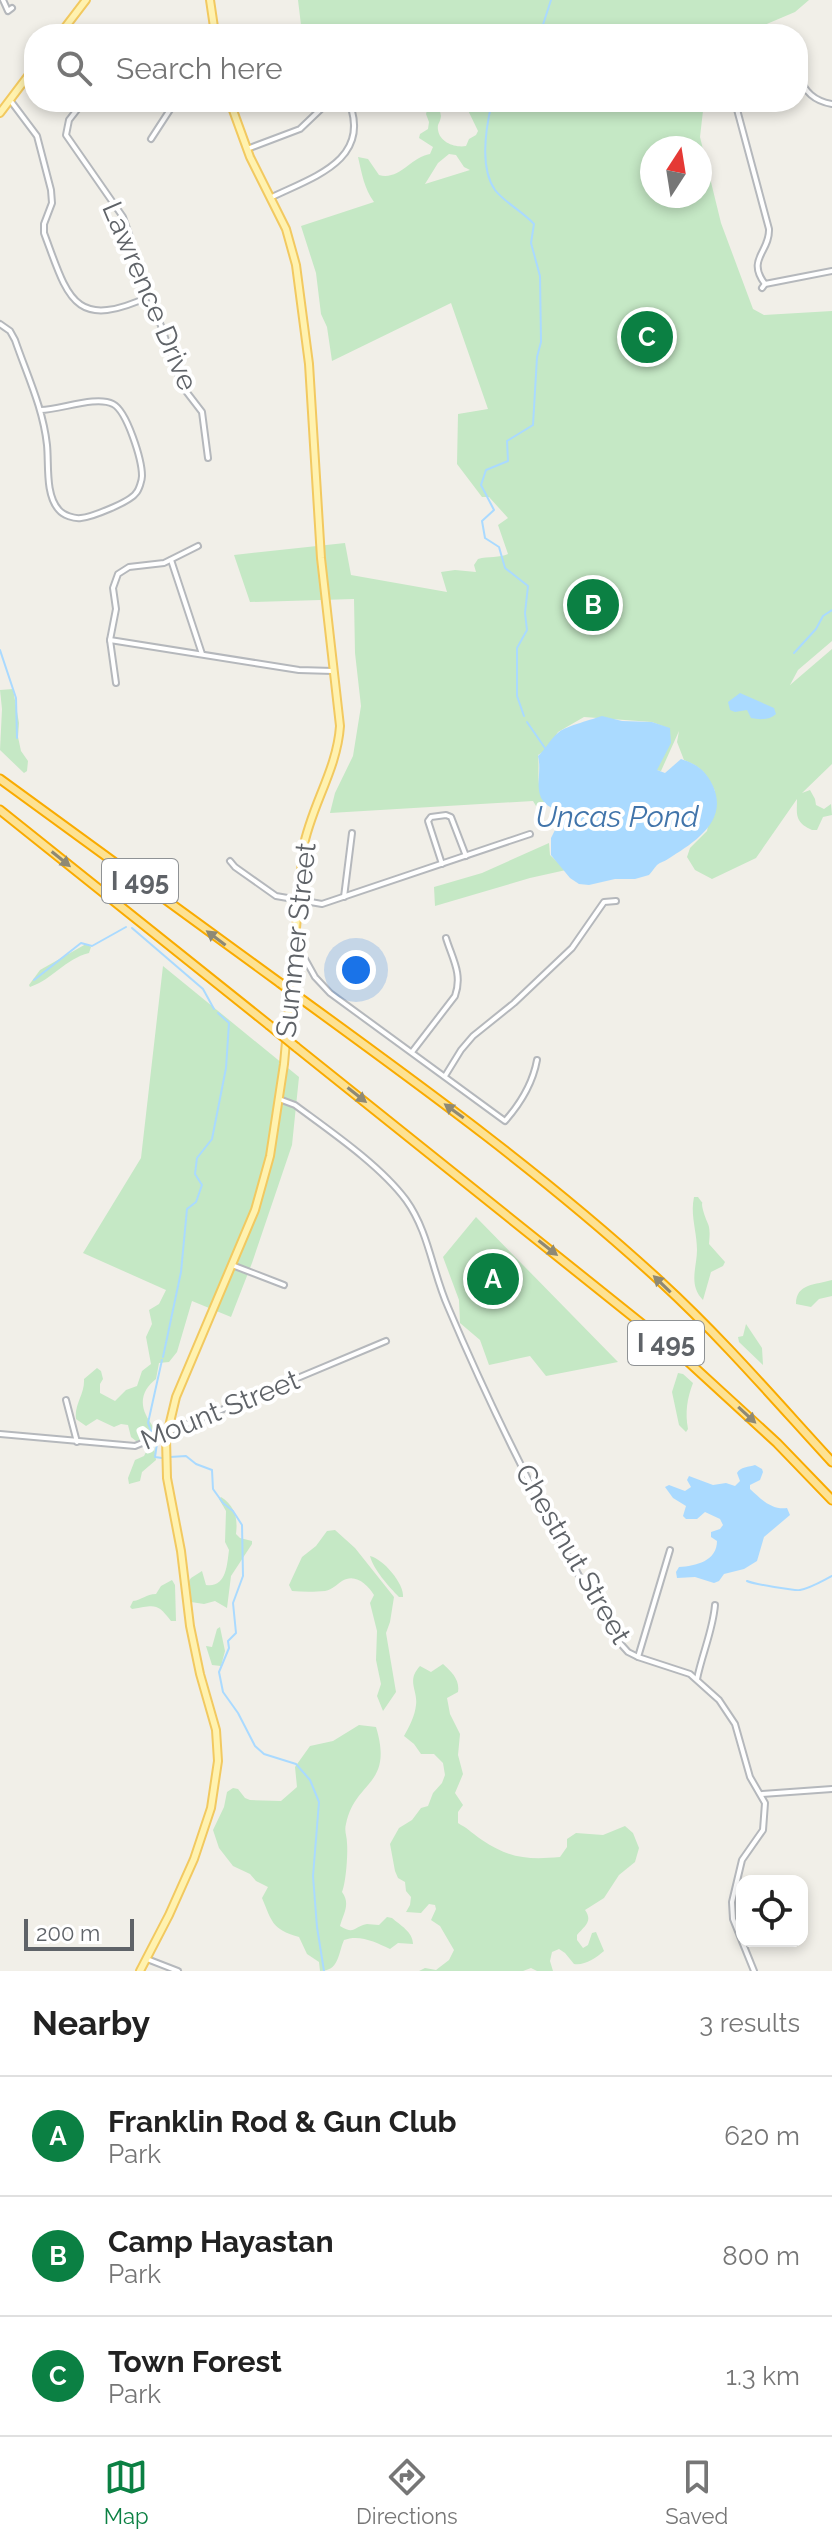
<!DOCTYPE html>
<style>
body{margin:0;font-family:Raleway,sans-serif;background:#f6f6f6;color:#222}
.controls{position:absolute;right:24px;bottom:24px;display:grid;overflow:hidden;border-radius:16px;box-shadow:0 4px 12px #0003}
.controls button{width:72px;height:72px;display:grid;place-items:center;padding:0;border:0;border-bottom:2px solid #e0e0e0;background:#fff;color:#222;font:40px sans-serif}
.compass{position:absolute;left:640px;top:136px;width:72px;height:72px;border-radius:50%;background:#fff;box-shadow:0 4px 12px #0003;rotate:12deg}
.scale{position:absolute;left:24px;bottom:20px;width:110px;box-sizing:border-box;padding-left:8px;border:4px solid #5f6368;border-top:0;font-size:22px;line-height:28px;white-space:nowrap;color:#5f6368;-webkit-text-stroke:6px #fff;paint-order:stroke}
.you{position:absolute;left:356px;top:970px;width:28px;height:28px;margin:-20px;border:6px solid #fff;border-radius:50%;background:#1a73e8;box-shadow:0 0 0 12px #1a73e833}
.badge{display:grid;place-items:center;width:52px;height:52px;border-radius:50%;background:#0b8043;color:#fff;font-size:26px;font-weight:700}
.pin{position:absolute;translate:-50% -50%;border:4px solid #fff;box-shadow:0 2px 8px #0006}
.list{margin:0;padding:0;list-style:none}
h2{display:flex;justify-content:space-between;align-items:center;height:104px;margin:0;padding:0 32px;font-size:34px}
h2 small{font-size:26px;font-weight:400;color:#767676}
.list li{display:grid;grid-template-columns:52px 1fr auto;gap:24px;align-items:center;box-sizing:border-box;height:120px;padding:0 32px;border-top:2px solid #e0e0e0}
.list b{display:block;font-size:30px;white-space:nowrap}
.list p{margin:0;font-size:26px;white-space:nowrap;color:#767676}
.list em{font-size:26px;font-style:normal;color:#767676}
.icon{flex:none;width:44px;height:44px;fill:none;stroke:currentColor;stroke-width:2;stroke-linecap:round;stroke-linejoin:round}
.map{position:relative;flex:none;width:832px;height:1971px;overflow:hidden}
.search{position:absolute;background:#fff;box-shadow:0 4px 12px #0003;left:24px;right:24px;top:24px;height:88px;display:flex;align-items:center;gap:20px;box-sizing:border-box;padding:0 28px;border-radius:32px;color:#767676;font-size:30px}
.sheet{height:464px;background:#fff}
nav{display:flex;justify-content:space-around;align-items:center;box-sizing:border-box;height:112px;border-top:2px solid #e0e0e0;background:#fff;font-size:22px;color:#767676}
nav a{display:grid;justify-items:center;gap:4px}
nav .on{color:#0b8043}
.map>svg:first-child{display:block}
.green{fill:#c5e8c5;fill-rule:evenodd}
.water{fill:#aadaff}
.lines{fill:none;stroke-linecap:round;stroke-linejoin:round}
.stream{stroke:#aadaff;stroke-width:2}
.minor-casing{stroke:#b5b8bc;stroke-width:8}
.major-casing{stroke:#f2c960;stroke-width:10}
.highway-casing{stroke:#f9ab00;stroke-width:11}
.minor{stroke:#fff;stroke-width:4}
.major{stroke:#fff2af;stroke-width:6}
.highway{stroke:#fde293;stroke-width:7}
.highway-bridge-casing{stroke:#f9ab00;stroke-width:11;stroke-linecap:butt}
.highway-bridge{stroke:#fde293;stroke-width:7}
.oneway{fill:#8e8975}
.labels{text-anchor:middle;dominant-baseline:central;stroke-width:8;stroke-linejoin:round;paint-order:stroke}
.shield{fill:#fff;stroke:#8f9295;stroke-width:2}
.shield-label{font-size:26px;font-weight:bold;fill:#5f6368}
.street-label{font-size:28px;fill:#5f6368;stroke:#fff}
.water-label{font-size:30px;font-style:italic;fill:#4174aa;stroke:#fff}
</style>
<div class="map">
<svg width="832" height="1971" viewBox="0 0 832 1971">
<rect width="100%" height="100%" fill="#f1efe8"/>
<!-- green -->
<g class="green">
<polygon points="298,0 809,0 795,12 743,34 254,34 301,25"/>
<path d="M429,102H438C438,103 441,115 441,116C440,124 437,123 438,130C440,143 456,148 466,146L469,139L476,135L478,131L464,102H704L700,137L721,223L753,309L764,315L832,311V641L798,670L790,685L832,649V764L802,793L810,790L815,799L816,805L824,809L831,804L832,815L823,817L817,830H812C794,822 797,814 797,799L756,858L712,879L695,870L687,857L690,848L707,831L715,791C706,773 703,768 684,760L677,742L679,731L661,771L655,770L665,727L652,722L584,717L558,732L546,750L538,755C540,774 535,782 545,801L540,808L536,806L533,801L330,813L335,793L353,756L361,706L355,653L354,599L250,602L234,555L345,543L351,575L447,592L441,572L455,570L476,572L474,565L478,559C488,556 500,558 508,554L498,525L508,518L489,497H482L457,464L458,414L488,409L451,303L332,361L327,327L321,314L316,273L301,226L374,202C364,188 362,174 358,157L368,159L379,175C399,181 411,157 430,154L433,147L419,138L420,134L428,129L429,122L426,114ZM652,148H700V196H652ZM449,154L456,155L464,167L470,170L425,184L438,163Z"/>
<polygon points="13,689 19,723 18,737 21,751 28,761 27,771 24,773 0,750 2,709 0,690"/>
<polygon points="549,843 550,855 566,870 530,878 435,906 434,887 482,873"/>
<path d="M86,944L91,947L89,953C65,959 53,979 30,987L29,985L40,970Z"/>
<path d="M163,966L299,1077L292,1145L252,1263L231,1317L192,1301L177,1352L169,1362L159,1363L156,1379C144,1388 139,1401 146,1415C151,1426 157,1426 151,1439L136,1441L131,1437L128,1425L121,1424L114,1427L97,1419L86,1426L76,1419C74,1404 85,1394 84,1379L97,1368L101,1371L103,1379L100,1384V1393L115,1401L126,1390L137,1386L142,1371L151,1364L146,1337L152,1324L149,1310L159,1304L166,1290L83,1253L141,1158Z"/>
<path d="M694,1197H698C706,1208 700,1197 703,1210C708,1228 711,1222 709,1244L725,1262L723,1266L711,1272L703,1300C688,1285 697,1267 697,1250C697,1232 690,1215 694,1197Z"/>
<polygon points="476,1217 618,1362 546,1376 530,1356 489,1365 480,1340 460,1323 459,1300 443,1257"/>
<path d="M832,1280V1296L819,1299L811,1307L796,1304C796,1283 816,1285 832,1280Z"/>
<polygon points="746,1324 762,1348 763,1365 739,1342 738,1337 743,1336"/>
<path d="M678,1373L683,1374L693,1383C687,1399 685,1412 688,1429L686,1432L679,1425L672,1392Z"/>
<polygon points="154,1447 156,1460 142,1472 140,1481 129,1484 128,1478 135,1460 144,1456 148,1448"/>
<path d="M221,1497C235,1506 238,1518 236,1534L240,1538L252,1541V1544L231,1576L227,1608L215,1601L204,1604L191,1602L187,1584L191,1578L202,1571L206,1585C226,1588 227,1566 229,1550L225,1542L226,1511L219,1499Z"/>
<path d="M335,1530L355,1548L394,1597L390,1622L386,1633L396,1692L383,1711L377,1696L381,1684L376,1660L377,1631L370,1603L374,1595C367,1584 355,1573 342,1581C336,1585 333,1589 325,1591C315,1592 303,1592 292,1591L289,1585L302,1557L316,1546L327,1531Z"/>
<path d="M370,1556C383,1559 404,1583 403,1597H399C389,1587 373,1569 370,1556Z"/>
<path d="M172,1580L175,1585L176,1621H171C157,1603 156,1605 132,1609L130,1607L133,1601C142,1600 146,1594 156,1594L161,1586Z"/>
<polygon points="220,1627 225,1651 221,1666 212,1665 206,1646 212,1647 217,1629"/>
<path d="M443,1664C452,1672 460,1680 458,1692L447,1698L450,1714L460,1734L458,1755L463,1774L455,1793L463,1805L458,1812V1823L461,1825C469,1829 474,1835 482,1840C509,1858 527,1860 560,1857L567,1847V1839L576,1833L603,1835L625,1826L633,1833L639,1848L635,1862L619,1875L604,1898L585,1910C593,1921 585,1926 577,1935V1940L583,1948L588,1945L592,1933L596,1932L604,1951C596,1958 584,1966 574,1964L565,1953L559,1949L552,1952L550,1961L553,1971H537L531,1968L523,1971H419L425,1968L436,1970L449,1960L454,1950L440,1926L431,1920L436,1909L435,1905L429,1904L421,1913L406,1912L410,1905L411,1897L406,1891L405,1882L398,1878L395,1871L390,1844L399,1828L412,1820L421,1808L428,1806L433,1793L442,1783L445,1775L443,1763L434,1754H421L414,1744L404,1736C409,1727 415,1716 416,1705C418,1690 406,1681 420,1666L431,1672Z"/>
<path d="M359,1725L376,1727C394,1786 355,1780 346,1824C344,1831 347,1836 347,1843C348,1854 346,1883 342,1892C351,1904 343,1914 340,1926C355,1935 353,1927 367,1924C370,1924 375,1925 379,1925L387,1917L392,1918C400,1925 413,1932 413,1944L398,1943L390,1949C376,1942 359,1934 344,1940C338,1954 339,1971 320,1971L319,1962L307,1954L299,1937C271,1929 272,1921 262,1898L268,1887L256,1881L250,1874L233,1866L219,1848L213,1830L224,1807L227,1792L233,1788L238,1789L245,1798L250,1800L281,1801L297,1787L295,1767L310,1746L333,1741Z"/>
</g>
<!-- water -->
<g class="water">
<path d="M740,693L774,708L776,714C770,720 760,720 751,718L747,710L735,712L730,710L728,702Z"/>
<path d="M602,716L622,721L652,722L670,728L671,743L657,770L665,773L681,759C696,764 706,770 713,786C729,822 693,843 668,859C664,862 660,862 657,865C654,868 652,872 649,875L635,879H615L589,885L579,884L570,878L551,855V838L557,826L552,808C530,797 543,775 538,756C546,749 550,739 559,732C566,726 594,719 602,716Z"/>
<path d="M755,1465L762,1469L763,1472L760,1480L750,1485V1489C761,1499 771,1510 787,1508L790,1515L764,1537L757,1561L744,1569L724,1574L719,1581L714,1583L695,1577L677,1578L676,1572L679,1567C696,1566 717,1561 717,1541L711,1537V1532L720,1529L723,1525L720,1519L705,1512L697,1519H686L683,1516L686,1506L673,1498L665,1487L669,1485L685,1491L691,1487L687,1480L689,1476L713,1485L726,1483L735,1486L740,1481L737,1473C740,1467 749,1467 755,1465Z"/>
</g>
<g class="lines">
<!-- stream -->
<g class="stream">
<polyline points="540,34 551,0"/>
<path d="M492,102C486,127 479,167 495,190C503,201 523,212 534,224L531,243L540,276L541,342L537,357L533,425L507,441L508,461L486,470L481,485L494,510L482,521L485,538L499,547L505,568L528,586L525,613L527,630L517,648V696L524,716"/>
<polyline points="0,650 16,698 17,738"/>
<polyline points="794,653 816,629 823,616 832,610"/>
<polyline points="527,722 547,751"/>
<polyline points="132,928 203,989 214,1009"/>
<polyline points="34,980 81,943 92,946 126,927"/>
<polyline points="163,1357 181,1272 187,1209 196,1202 202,1185 195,1174 197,1158 212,1139 226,1068 229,1023 218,1013"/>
<polyline points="153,1436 148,1423 162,1360"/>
<polyline points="157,1443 155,1457 162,1458"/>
<polyline points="170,1457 186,1456 196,1464 212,1470 213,1489 223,1503 233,1511 242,1525 243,1576 233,1603 236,1633 228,1641 229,1648 219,1672 223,1692 238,1713 255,1746 264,1754 296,1764 310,1780 319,1802 313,1876 317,1927 324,1971"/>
<path d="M747,1581C753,1584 796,1591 800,1590C811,1588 822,1581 832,1576"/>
</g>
<!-- minor casing -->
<g class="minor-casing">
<g id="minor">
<polyline points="3,0 8,11 12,8"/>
<path d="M798,75C805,92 814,101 832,104"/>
<path d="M10,100L37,136L51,190L52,203L44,224V233C68,297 73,332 150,296"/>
<polyline points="83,102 69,120 66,135 123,217 182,386 202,412 208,458"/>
<path d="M735,102L769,229C770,252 746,259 765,284"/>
<polyline points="151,139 175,102"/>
<polyline points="247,149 300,129 322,108 338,102"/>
<path d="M272,197C313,177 372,160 349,102"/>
<polyline points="762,288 765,284 832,271"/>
<path d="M0,324L10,331L15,340C27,375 43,408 47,445C49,464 45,495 59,510C63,515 74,519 81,518C92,517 130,502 136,493C139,490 142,480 142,476C142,460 127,411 113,404C96,395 60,410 41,410"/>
<polyline points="171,560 202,654"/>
<polyline points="110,640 299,670 333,671"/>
<polyline points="116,683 110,640 116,609 113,588 118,574 129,567 164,563 198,546"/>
<polyline points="230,861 235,867 276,896 322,904 530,834"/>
<polyline points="442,864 428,821 431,817 446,815 451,817 466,856"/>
<polyline points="344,897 352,833"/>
<path d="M294,955L305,959L315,977L330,993L505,1121C520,1104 533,1082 537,1060"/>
<path d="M412,1052L455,996C463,974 452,958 446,938"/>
<polyline points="445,1076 461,1050 473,1036 514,1003 572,948 604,902 616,901"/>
<path d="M279,1099L295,1105C330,1131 380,1165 406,1200C429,1232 432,1271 448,1307C481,1385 518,1462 558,1537C577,1572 596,1609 619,1642L628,1652L638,1657L690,1674L719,1700L735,1724L750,1777L765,1803L763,1830L742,1860L732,1902L733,1919L754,1971"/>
<polyline points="232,1265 284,1285"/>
<polyline points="66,1400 77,1442"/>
<polyline points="0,1434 135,1446 386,1341"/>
<polyline points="638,1657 670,1550"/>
<path d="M697,1679C702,1654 713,1630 715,1605"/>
<polyline points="762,1794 832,1789"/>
<polyline points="147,1959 178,1971"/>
</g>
</g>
<!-- major casing -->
<g class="major-casing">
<g id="major">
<polyline points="210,0 215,34"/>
<polyline points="60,34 86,0"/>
<polyline points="0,113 34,68"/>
<path d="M140,1971L169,1915L194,1859L211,1808L218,1761L216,1730L200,1674L190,1626L181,1551L167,1478L166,1439L176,1397L255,1210L270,1156L284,1064L303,849C311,806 337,770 340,726L321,558L309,364L296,265L286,229L250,157L230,102"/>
</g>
</g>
<!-- highway casing -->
<g class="highway-casing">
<g id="highway">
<polyline points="0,779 280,983"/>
<polyline points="0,810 269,1025"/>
<path d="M300,998C424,1088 548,1178 661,1282C722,1338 776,1401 832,1462"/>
<polyline points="296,1047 682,1356 777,1443 832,1500"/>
</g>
</g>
<!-- minor -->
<use href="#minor" class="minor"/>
<!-- major -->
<use href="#major" class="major"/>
<!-- highway -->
<use href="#highway" class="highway"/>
<!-- highway-bridge casing -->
<g class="highway-bridge-casing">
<g id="highway-bridge">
<polyline points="280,983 300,998"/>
<polyline points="269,1025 296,1047"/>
</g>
</g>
<!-- highway-bridge -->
<use href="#highway-bridge" class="highway-bridge"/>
</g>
<!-- one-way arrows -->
<defs><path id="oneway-solid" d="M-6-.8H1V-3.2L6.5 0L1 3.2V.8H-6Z" transform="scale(2)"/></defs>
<g class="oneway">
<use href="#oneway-solid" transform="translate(61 859) rotate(39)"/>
<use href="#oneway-solid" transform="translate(216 938) rotate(-143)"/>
<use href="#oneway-solid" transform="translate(357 1095) rotate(38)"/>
<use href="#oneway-solid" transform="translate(454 1111) rotate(-144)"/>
<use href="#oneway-solid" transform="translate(548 1248) rotate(38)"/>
<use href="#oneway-solid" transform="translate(662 1284) rotate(-136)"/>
<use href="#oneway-solid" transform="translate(747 1415) rotate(43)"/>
</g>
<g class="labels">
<!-- shield labels -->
<g class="shield">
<rect x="102" y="859" width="76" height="44" rx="6"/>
<rect x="628" y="1321" width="76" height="44" rx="6"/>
</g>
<g class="shield-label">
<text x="140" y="881">I 495</text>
<text x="666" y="1343">I 495</text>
</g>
<!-- street labels -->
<g class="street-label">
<text transform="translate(150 296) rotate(67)">Lawrence Drive</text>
<text transform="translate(296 940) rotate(-84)">Summer Street</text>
<text transform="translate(220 1410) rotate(-22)">Mount Street</text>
<text transform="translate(573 1554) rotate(60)">Chestnut Street</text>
</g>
<!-- water labels -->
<g class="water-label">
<text x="617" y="816">Uncas Pond</text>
</g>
</g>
</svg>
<div class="controls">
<button><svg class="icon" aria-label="locate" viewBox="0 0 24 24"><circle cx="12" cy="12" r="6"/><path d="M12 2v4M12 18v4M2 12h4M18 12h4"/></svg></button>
</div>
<svg class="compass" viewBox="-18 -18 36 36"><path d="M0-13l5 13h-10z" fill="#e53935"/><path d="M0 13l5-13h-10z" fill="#767676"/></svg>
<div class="scale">200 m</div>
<div class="you"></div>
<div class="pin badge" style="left:493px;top:1279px">A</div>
<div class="pin badge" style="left:593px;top:605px">B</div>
<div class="pin badge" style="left:647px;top:337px">C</div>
<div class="search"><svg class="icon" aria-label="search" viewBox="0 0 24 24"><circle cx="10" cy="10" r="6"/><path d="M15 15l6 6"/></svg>Search here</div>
</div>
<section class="sheet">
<h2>Nearby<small>3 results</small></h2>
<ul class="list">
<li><span class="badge">A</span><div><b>Franklin Rod &amp; Gun Club</b><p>Park</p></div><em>620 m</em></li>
<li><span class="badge">B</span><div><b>Camp Hayastan</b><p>Park</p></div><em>800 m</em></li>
<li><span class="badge">C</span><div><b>Town Forest</b><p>Park</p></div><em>1.3 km</em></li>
</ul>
</section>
<nav>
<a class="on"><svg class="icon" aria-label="map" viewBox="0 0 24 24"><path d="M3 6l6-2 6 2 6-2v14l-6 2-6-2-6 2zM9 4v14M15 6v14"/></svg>Map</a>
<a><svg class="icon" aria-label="directions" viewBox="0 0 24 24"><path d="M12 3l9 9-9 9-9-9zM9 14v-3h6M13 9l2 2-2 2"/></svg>Directions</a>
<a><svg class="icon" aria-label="saved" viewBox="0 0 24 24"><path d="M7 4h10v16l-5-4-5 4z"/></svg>Saved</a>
</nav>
